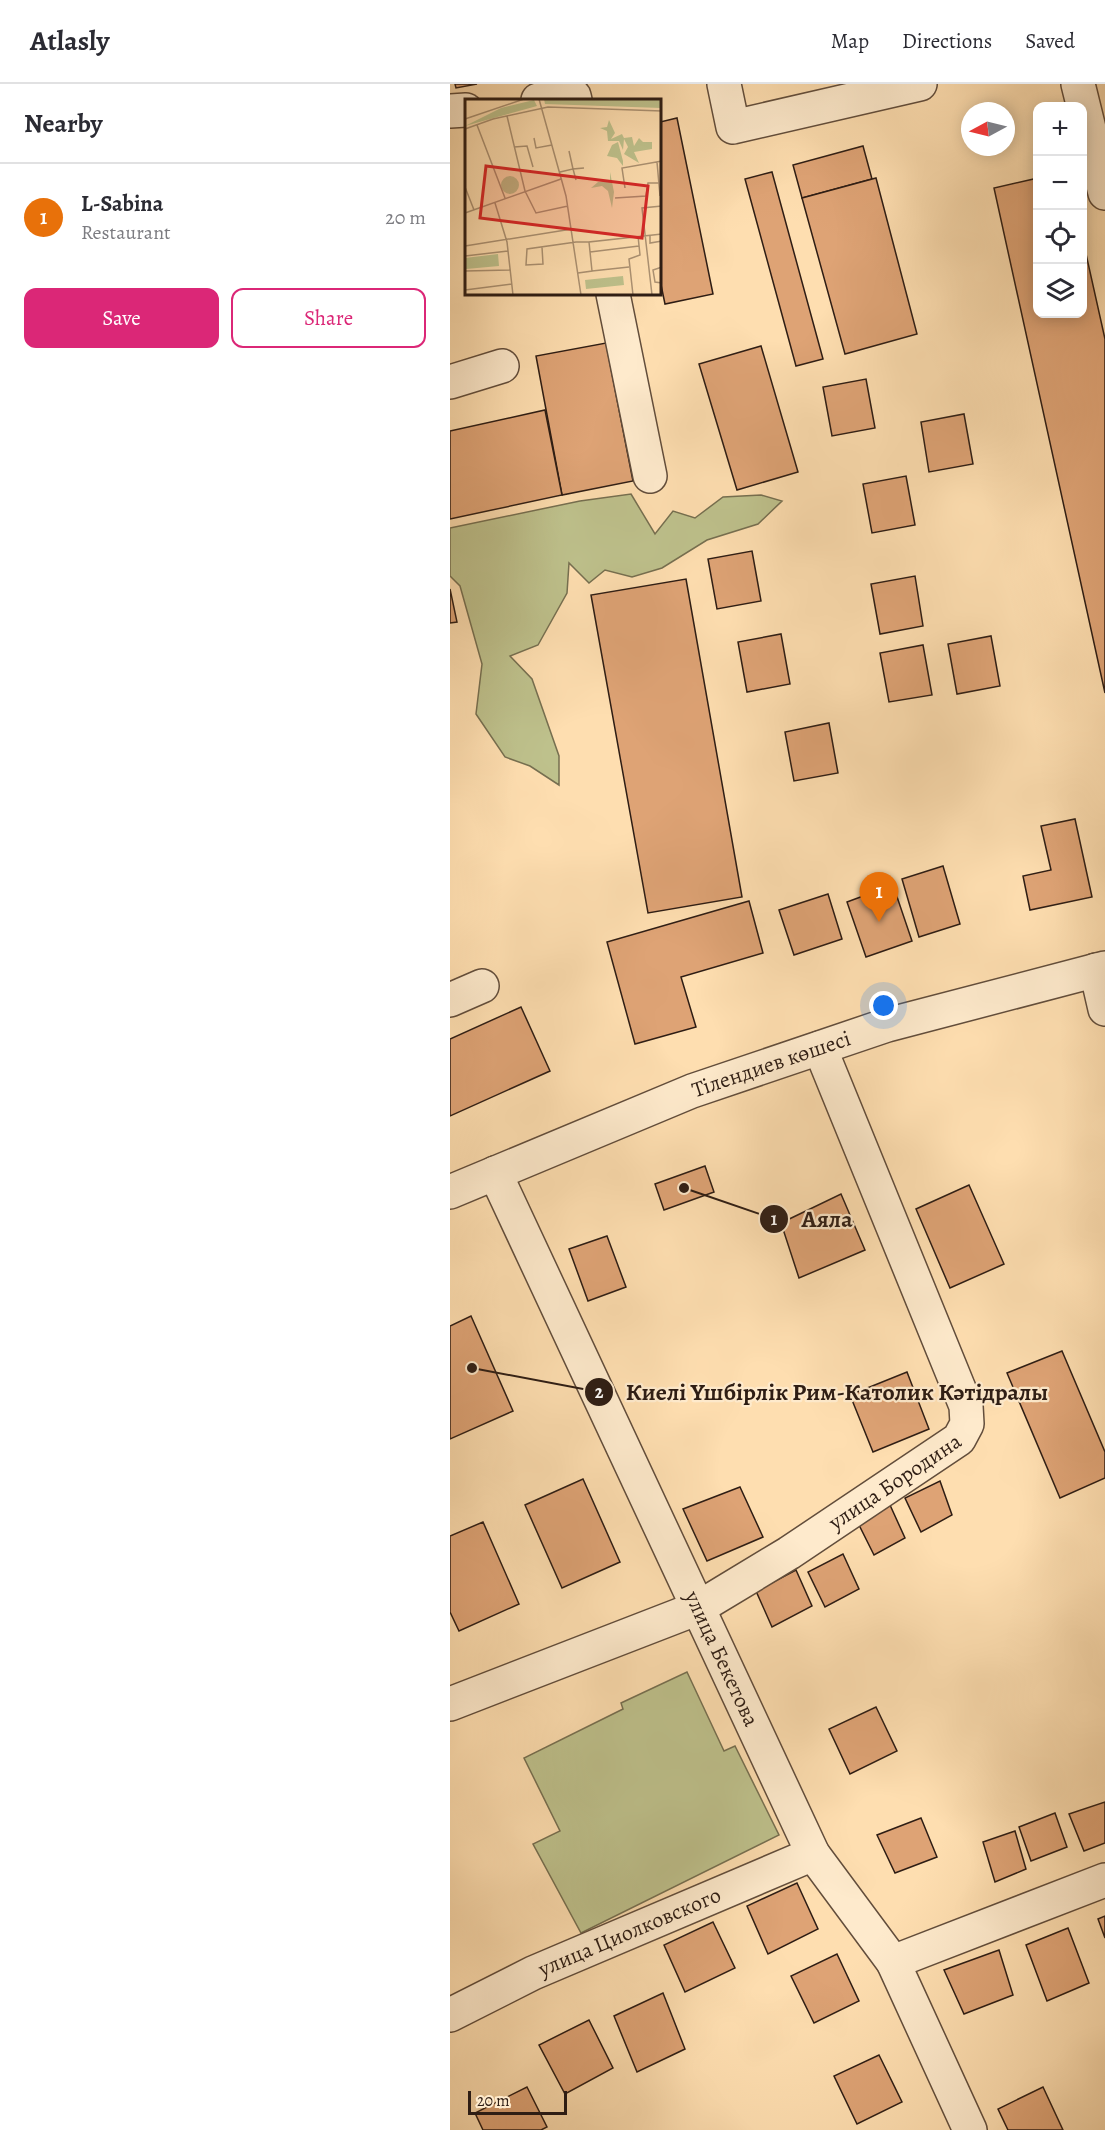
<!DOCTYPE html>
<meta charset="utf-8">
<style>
body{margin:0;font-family:Alegreya,serif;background:#f7f7f7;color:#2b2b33}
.controls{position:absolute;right:18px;top:18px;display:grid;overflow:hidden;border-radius:12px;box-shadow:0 3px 15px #0003}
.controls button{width:54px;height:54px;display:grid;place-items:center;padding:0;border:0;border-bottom:2px solid #e1e1e2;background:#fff;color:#2b2b33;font:30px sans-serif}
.compass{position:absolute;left:511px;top:18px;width:54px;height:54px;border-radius:50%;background:#fff;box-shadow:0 3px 15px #0003;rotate:263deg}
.scale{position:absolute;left:18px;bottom:15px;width:99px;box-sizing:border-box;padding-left:6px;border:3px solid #2e1d14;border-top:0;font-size:16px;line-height:21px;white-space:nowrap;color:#2e1d14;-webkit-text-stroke:4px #feeacc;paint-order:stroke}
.you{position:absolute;left:434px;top:922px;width:21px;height:21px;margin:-15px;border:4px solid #fff;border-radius:50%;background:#1a73e8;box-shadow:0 0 0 9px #1a73e833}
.badge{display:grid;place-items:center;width:39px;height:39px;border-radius:50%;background:#db2777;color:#fff;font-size:20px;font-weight:700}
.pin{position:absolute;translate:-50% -50px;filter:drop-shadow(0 2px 3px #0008)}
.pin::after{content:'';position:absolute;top:32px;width:21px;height:18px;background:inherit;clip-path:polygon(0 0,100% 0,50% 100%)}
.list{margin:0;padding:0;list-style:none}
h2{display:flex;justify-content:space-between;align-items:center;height:78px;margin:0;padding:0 24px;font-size:26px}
h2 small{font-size:20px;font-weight:400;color:#7c7c81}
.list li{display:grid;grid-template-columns:39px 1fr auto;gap:18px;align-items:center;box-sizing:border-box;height:108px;padding:0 24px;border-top:2px solid #e1e1e2}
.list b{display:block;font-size:22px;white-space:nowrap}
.list p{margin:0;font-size:20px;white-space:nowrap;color:#7c7c81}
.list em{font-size:20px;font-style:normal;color:#7c7c81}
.actions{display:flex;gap:12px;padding:18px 24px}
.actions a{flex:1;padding:14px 0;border:2px solid #db2777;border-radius:12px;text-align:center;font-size:21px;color:#db2777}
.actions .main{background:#db2777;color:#fff}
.icon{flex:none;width:33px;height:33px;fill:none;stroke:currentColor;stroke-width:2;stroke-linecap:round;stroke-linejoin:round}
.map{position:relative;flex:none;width:655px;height:2046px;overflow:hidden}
header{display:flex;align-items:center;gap:36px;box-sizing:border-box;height:84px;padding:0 30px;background:#fff;border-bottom:2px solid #e1e1e2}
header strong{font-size:28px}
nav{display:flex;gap:33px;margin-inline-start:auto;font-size:21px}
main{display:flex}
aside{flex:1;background:#fff}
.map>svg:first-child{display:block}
.green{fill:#bec18c;stroke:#766f50;stroke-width:1.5}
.building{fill:#dea375;stroke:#2e1d14;stroke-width:1.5}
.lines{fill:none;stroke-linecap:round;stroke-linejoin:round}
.minor-casing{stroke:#624d3b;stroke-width:36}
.minor{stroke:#feeacc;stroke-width:33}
.labels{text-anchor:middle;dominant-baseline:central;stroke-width:4.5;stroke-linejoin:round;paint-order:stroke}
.street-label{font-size:22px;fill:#2e1d14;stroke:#feeacc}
.inset-road{fill:none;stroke:#ab9172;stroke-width:1.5}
.view{fill:#d62828;fill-opacity:0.15;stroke:#d62828;stroke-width:3}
.inset-edge{fill:none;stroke:#2e1d14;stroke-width:3}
.leader{fill:none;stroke:#2e1d14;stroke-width:2}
.callout-dot{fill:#2e1d14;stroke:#feeacc;stroke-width:2}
.mark-label{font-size:18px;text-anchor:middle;font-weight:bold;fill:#fff}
.callout-label{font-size:24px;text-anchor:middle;font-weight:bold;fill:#2e1d14;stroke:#feeacc;stroke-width:4.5;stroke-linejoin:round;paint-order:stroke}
</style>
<header>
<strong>Atlasly</strong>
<nav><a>Map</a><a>Directions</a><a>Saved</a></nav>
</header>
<main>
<aside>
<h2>Nearby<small></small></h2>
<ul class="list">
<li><span class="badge" style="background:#e8710a">1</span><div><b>L-Sabina</b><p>Restaurant</p></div><em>20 m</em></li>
</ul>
<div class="actions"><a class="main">Save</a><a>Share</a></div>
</aside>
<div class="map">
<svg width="655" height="2046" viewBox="0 0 655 2046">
<rect width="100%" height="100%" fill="#fedeb0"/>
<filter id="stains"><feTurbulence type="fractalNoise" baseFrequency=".00333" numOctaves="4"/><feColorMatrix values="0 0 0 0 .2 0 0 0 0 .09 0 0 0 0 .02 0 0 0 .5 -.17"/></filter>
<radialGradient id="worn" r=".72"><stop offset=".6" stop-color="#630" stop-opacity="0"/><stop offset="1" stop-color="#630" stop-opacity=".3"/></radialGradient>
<!-- green -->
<g class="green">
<polygon points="181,410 205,450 223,427 245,434 273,413 311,411 332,417 308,440 257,456 212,484 182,493 155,486 139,499 119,479 117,509 88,561 60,572 82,595 109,672 109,701 80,682 55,673 26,630 32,580 10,502 0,492 0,444 130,417"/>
<polygon points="237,1588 274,1667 285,1662 329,1751 131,1849 83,1760 110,1747 74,1674 173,1625 171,1619"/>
</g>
<!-- building -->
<g class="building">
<polygon points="5,0 27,0 6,4"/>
<polygon points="227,34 263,210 215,220 210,196 210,38"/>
<polygon points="413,62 422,95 352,114 343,81"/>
<polygon points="322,88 373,275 346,282 295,95"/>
<polygon points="426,94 467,250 395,270 352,114"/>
<polygon points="588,94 588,230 632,230 632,152 655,255 655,609 544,104"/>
<polygon points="156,259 183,397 112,411 86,272"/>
<polygon points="311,262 348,388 287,406 249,280"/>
<polygon points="416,295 425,344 382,352 373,303"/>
<polygon points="95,326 112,411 0,435 0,347"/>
<polygon points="514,330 523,380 479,388 471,338"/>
<polygon points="456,392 465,441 422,449 413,400"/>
<polygon points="302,467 311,517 267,525 258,475"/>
<polygon points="465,492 473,542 430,550 421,500"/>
<polygon points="236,495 292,813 198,829 141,511"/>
<polygon points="0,505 7,538 0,539"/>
<polygon points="331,550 340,600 297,608 288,558"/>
<polygon points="541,552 550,602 507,610 498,560"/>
<polygon points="473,561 482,611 439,618 430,569"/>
<polygon points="379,639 388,689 344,697 335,648"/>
<polygon points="625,735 642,813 580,826 573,792 601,786 591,742"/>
<polygon points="493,782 510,840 469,853 452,795"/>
<polygon points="443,801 462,857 416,873 397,818"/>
<polygon points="378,810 392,855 344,871 329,826"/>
<polygon points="299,817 313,869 231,893 246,943 185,960 157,858"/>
<polygon points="71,923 100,987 0,1032 0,955"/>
<polygon points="255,1082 264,1108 214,1126 205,1100"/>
<polygon points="519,1101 554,1180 500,1204 466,1125"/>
<polygon points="391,1110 415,1166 349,1194 331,1139"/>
<polygon points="157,1152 176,1203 138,1217 119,1165"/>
<polygon points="21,1232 63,1327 0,1355 0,1242"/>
<polygon points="612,1267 655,1368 655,1394 610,1414 557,1289"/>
<polygon points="457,1288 479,1345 423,1368 400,1311"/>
<polygon points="133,1395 170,1478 112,1504 75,1421"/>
<polygon points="490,1397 502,1431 471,1448 455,1414"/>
<polygon points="290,1403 313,1453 257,1477 233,1425"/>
<polygon points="440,1421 455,1454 424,1471 408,1439"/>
<polygon points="33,1438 69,1520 9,1547 0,1528 0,1452"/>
<polygon points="393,1470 409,1505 375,1523 358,1488"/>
<polygon points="346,1486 362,1522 322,1543 306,1507"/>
<polygon points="426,1623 447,1667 400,1690 379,1645"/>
<polygon points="655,1718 655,1759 634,1767 619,1730"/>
<polygon points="605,1729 617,1763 581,1777 569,1743"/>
<polygon points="471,1734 487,1773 445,1789 427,1751"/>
<polygon points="565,1747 576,1785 545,1798 533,1758"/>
<polygon points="347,1799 368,1845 318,1870 297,1822"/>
<polygon points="655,1832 655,1854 648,1835"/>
<polygon points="263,1838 285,1884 235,1908 214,1861"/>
<polygon points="618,1844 639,1899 597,1917 576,1861"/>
<polygon points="549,1866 563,1911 514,1930 494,1886"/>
<polygon points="387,1870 409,1917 364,1939 341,1892"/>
<polygon points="213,1909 235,1965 187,1988 164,1932"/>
<polygon points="139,1936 163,1984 115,2010 89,1961"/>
<polygon points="429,1971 452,2018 407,2040 384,1992"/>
<polygon points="77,2003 97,2043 91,2046 33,2046 25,2029"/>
<polygon points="593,2003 613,2046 558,2046 548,2025"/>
</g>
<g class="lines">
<!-- minor casing -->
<g class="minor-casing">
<g id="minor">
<polyline points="274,0 283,43 470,0"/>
<polyline points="628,0 655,109"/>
<polyline points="88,16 124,12 125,16"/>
<polyline points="0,27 16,26"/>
<polyline points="163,210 200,392"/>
<polyline points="0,298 52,282"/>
<polyline points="646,886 655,925"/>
<polyline points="0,916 32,902"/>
<path id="s1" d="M45,1089L363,1770L443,1878L520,2046"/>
<path id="s2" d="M0,1108L242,1007L437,941L655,884"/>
<path id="s3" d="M0,1620L248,1524L339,1469L509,1355L517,1340L516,1322L370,964"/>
<polyline points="443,1878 655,1796"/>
<path id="s4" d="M0,1931L83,1889L363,1770"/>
</g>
</g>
<!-- minor -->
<use href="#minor" class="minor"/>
</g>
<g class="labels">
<!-- street labels -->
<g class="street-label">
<text stroke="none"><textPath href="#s2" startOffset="346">Тілендиев көшесі</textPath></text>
<text stroke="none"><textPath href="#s3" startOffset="500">улица Бородина</textPath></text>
<text stroke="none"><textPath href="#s1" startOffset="536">улица Бекетова</textPath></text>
<text stroke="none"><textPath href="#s4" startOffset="198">улица Циолковского</textPath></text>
</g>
</g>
<!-- overview -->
<g transform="translate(15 15)">
<rect width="196" height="196" fill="#fedeb0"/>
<path d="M79,0H196V9L80,5ZM69,1L72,7L0,27L36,9ZM144,21L150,34L146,40L157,35L159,39L167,38L169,47L174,39L178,43H187V50L169,53L174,64L159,55L163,48L159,40L158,51L154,42H143L142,32L135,29L142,28ZM153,43L158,62V67L152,59L142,57L147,46ZM145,73L149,93L147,109L143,92L137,87L126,89L133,83L145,82ZM36 86a9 9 0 1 1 18 0a9 9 0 1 1-18 0ZM33,155L34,167L1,170L0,159ZM158,177L159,186L121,190L120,181Z" fill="#bec18c"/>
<path class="inset-road" d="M74,0L101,97L116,196M42,17L60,92L71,114L103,107M0,20L59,0M12,26L40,99M0,30L28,20L83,8L197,12M69,39L71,49L87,46M49,48L62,47L68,68M192,63L195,97M95,73L108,70L104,52M111,81L108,70L119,69M0,88L9,111M160,89L157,69L197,62M150,99L181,97L183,84H194M30,104L42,143L48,196M0,114L96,80M185,136V144L197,142M0,147L107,130M77,148L78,165L61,166L62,150L111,143H124M125,153L174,147M0,157L43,152M197,168L188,171L190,183L197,184M0,172L45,171M127,172L164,168M113,174L127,172L124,143L197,135M0,191L47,185M168,196L164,160L175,156L173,137M187,196L177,109L197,107"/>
<path class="view" d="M21,67L183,87L177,139L15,119Z"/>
<rect width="196" height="196" class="inset-edge"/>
</g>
<!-- callouts -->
<path class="leader" d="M234 1104L324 1135M22 1284L149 1308"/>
<g class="callout-dot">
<circle cx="234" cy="1104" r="6"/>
<circle cx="22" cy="1284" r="6"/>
<circle cx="324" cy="1135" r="15"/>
<circle cx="149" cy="1308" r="15"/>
</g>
<g class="mark-label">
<text x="324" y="1141">1</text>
<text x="149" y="1314">2</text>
</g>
<g class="callout-label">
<text x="377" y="1143">Аяла</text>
<text x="387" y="1316">Киелі Үшбірлік Рим-Католик Кәтідралы</text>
</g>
<rect width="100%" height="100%" filter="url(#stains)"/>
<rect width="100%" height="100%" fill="url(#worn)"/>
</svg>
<div class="controls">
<button>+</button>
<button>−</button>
<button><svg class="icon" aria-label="locate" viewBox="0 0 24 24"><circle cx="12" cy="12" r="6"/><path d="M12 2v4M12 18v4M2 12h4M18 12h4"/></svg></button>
<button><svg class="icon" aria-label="layers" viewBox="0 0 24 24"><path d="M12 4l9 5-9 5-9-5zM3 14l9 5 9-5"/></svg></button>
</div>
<svg class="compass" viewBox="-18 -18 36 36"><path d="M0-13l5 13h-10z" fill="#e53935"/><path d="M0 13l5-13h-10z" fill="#7c7c81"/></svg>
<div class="scale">20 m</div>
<div class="you"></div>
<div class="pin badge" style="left:429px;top:838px;background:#e8710a">1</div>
</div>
</main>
